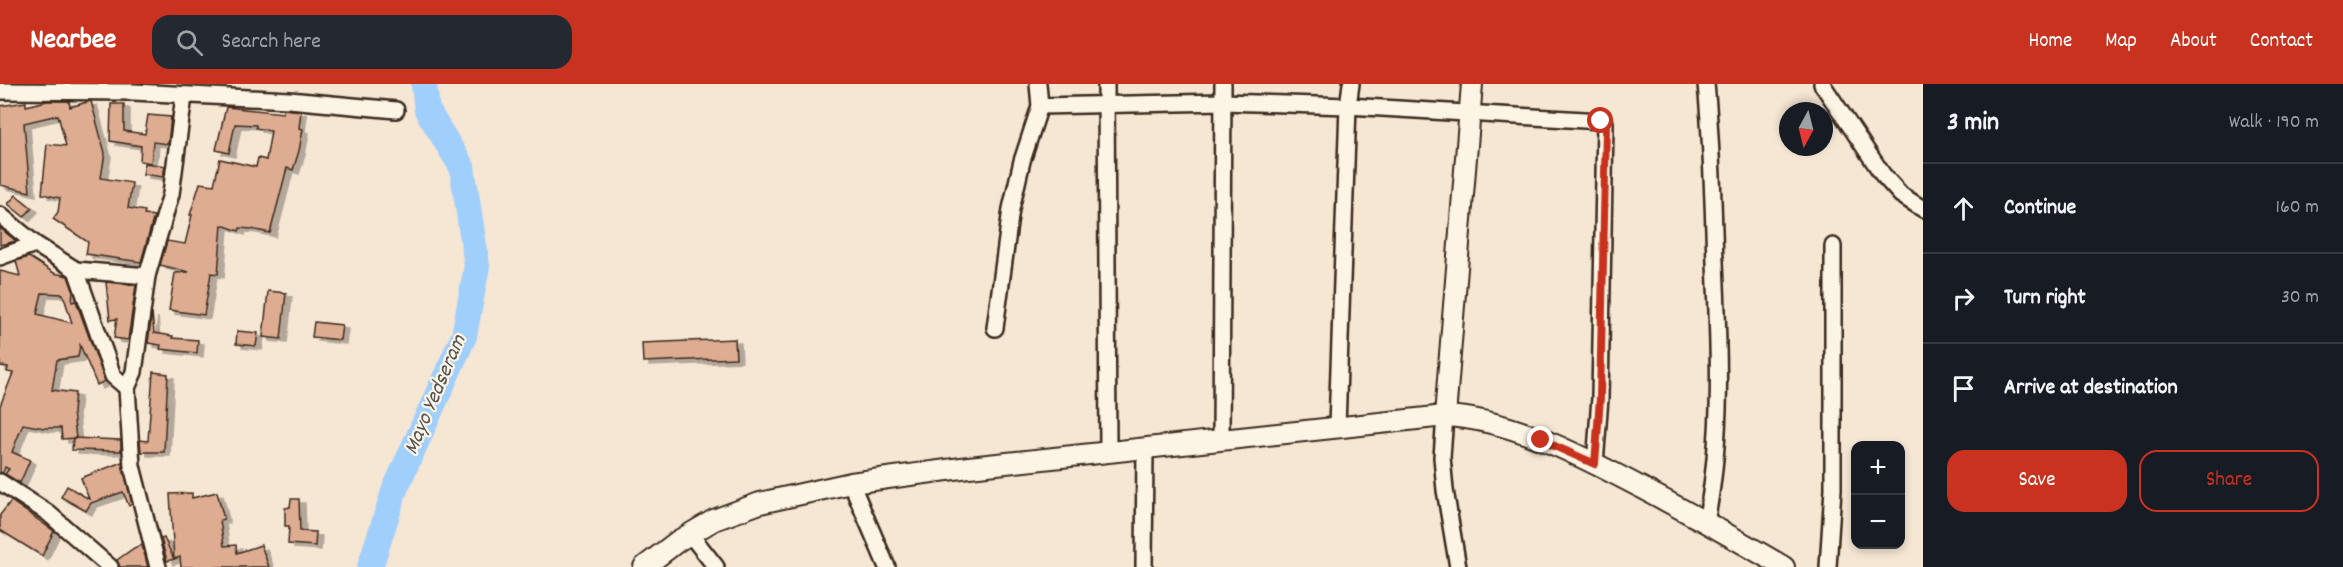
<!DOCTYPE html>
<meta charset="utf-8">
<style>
body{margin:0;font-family:Dekko,sans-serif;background:#242831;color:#f1f3f6}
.controls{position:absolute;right:18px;bottom:18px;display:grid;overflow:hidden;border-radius:12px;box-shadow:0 3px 9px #0003}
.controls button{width:54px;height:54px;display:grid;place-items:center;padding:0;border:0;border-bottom:2px solid #363941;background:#171b24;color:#f1f3f6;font:30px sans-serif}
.compass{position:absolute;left:1779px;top:18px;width:54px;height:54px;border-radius:50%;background:#171b24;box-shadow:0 3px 9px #0003;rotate:187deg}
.stop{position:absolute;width:18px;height:18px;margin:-14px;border:4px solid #c8321e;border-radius:50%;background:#fff}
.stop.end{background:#c8321e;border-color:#fff;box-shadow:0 2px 6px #0008}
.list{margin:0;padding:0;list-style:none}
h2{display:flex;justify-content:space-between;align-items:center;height:78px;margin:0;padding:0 24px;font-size:26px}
h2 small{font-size:20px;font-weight:400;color:#9ea1a6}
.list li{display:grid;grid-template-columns:39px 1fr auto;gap:18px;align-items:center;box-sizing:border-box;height:90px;padding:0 24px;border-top:2px solid #363941}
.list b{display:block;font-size:22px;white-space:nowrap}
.list em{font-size:20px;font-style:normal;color:#9ea1a6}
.actions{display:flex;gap:12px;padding:18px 24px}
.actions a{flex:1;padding:14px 0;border:2px solid #c8321e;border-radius:18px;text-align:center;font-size:21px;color:#c8321e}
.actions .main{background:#c8321e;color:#fff}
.icon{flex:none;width:33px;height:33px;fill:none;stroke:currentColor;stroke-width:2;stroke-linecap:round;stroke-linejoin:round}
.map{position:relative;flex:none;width:1923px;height:483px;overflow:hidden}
header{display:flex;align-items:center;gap:36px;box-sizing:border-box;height:84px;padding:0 30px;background:#c8321e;color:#fff}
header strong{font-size:28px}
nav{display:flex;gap:33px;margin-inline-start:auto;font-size:21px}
.search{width:420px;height:54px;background:#242831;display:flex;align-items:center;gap:15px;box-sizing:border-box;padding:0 21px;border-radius:18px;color:#9ea1a6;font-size:22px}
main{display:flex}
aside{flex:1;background:#171b24}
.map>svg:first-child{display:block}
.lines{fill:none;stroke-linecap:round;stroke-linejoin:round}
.river{stroke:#a0cffc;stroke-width:26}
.building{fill:#deac91;stroke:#3b2a1e;stroke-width:1.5;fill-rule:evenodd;filter:url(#shadow)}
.minor-casing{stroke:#3b2a1e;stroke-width:20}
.major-casing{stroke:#3b2a1e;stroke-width:24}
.minor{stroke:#fcf5e5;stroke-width:15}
.major{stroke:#fcf5e5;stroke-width:20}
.route{stroke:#c8321e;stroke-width:8}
.labels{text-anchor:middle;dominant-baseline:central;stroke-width:4.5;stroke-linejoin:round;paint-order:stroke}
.water-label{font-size:22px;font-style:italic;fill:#545356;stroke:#fcf5e5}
</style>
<header>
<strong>Nearbee</strong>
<div class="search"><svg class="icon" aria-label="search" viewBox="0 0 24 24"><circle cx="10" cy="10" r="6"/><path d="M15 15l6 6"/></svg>Search here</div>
<nav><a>Home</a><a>Map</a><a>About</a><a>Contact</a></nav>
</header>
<main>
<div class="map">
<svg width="1923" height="483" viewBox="0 0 1923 483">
<defs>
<filter id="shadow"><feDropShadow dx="6" dy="4" stdDeviation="0" flood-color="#0004"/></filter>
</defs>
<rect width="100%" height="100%" fill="#f6e6d4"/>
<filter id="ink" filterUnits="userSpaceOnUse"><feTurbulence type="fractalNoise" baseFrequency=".0167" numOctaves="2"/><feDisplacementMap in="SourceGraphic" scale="12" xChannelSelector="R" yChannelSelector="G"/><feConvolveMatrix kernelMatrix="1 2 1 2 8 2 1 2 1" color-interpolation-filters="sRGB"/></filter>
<g filter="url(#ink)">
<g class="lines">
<!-- river -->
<polyline class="river" points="370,483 395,405 464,252 477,182 462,83 427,26 424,0"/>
</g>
<!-- building -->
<g class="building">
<polygon points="47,17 69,17 70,23 91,17 105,69 101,94 132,99 128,124 145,127 144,131 154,132 141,178 86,170 88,158 53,135 58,128 60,114 42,110 47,60 66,62 58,31 24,39 30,108 0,101 0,22 26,18 26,22"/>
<polygon points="111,20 124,20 124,47 145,50 148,31 171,33 168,60 153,58 151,79 140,77 141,62 110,57"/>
<polygon points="226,23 283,29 283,25 301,27 299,44 303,45 299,67 293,86 287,84 270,149 251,145 240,144 239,147 222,141 218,190 211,189 204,231 169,226 175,189 189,188 160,181 167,157 185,160 192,131 190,131 200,99 214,101 220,75 256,83 258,74 266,76 271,47 256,44 256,41 235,40 229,69 216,66"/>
<polygon points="145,79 165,82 163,93 143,90"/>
<polygon points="16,111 32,124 24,133 8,120"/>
<polygon points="0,144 16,157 0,161"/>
<path d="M29,173L54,189L68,192L73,206L72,218L76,217L105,297L97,301L80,261L78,273L57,276L52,306L75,309L73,328L76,354L62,355L61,344H44L23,340L12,368L30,376L20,399L5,390L9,385L5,383L3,389L0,388V322L13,289L7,288L8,283L0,282V187L20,192L16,177ZM42,209L63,210L72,239L37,230Z"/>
<polygon points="106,198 136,201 128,256 114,254 117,235 110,236"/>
<polygon points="268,207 286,209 281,255 263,253"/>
<polygon points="152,229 154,249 173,252 172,254 198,256 197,269 160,265 161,261 148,259"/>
<polygon points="314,238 342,241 340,256 312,253"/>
<polygon points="237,247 258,249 256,262 236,260"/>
<polygon points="735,255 736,274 643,278 642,259"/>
<polygon points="153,288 168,290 164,368 141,368 140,356 148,357"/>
<polygon points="73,354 121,356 121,367 72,366"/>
<polygon points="122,378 132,420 129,422 123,408 91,419 86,427 61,413 67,402 89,415 81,394"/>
<polygon points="217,408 224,435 220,436 224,462 236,461 237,469 261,461 269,483 181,483 180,473 174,475 170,410 192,409 192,414"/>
<polygon points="291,415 299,415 300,447 316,448 315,462 288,460 289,442 285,442 285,424 290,423"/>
<polygon points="11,417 54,447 42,472 0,446 0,431"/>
<polygon points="164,454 174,475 167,477 161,455"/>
<polygon points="142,461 148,483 120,483 117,476 134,464"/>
</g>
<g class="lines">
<!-- minor casing -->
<g class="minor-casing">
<g id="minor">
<polyline points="1106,0 1108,367"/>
<polyline points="1822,0 1883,91 1901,111 1923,125"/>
<polyline points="0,7 134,8 289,16 396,26"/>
<polyline points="1040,22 1223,18 1348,22 1601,37 1605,39 1600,314 1595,380"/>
<polyline points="0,131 35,160 76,186 147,192"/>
<polyline points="0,173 35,160"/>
<polyline points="76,186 113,292 127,304"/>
<polyline points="995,244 1011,125 1022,77 1040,22 1038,0"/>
<polyline points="1445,332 1442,373 1445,406 1458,483"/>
<polyline points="1337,343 1348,22 1351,0"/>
<polyline points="1221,355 1223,0"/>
<polyline points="0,398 48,429 110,483"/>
<polyline points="851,399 887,483"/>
<path d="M1706,438C1723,353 1719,265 1715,178C1713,119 1712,59 1706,0"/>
<polyline points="690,450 716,483"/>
<polyline points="158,483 132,382 127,304 134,288 147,192 171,110 184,12"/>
<polyline points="1144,483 1145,365"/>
<polyline points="1828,483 1833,405 1833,162"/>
</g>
</g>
<!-- major casing -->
<g class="major-casing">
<g id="major">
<polyline points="1445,332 1472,0"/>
<path d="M644,483L678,457L714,436L760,419L851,399L969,383L1445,332C1513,335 1585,374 1644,405C1691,430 1738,456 1784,483"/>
</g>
</g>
<!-- minor -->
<use href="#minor" class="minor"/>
<!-- major -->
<use href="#major" class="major"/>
</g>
</g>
<g class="lines" filter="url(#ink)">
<!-- route -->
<polyline class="route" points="1541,356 1595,380 1600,314 1606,44 1605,39 1601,37"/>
</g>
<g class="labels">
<!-- water labels -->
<g class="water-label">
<text transform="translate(436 311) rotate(-67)">Mayo Yedseram</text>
</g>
</g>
</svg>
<div class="controls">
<button>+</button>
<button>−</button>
</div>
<svg class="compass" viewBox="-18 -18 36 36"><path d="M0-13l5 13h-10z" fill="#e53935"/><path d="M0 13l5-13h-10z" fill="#9ea1a6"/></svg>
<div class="stop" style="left:1601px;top:37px"></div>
<div class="stop end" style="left:1541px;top:356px"></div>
</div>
<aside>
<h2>3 min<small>Walk · 190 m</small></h2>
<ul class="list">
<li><svg class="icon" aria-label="ahead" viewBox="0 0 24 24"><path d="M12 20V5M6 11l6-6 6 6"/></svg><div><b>Continue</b></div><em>160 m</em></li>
<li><svg class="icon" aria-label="right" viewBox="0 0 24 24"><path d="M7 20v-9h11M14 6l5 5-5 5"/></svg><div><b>Turn right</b></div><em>30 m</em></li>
<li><svg class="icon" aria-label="arrive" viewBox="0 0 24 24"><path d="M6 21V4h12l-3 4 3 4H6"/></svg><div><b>Arrive at destination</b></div></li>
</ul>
<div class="actions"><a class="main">Save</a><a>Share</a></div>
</aside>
</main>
